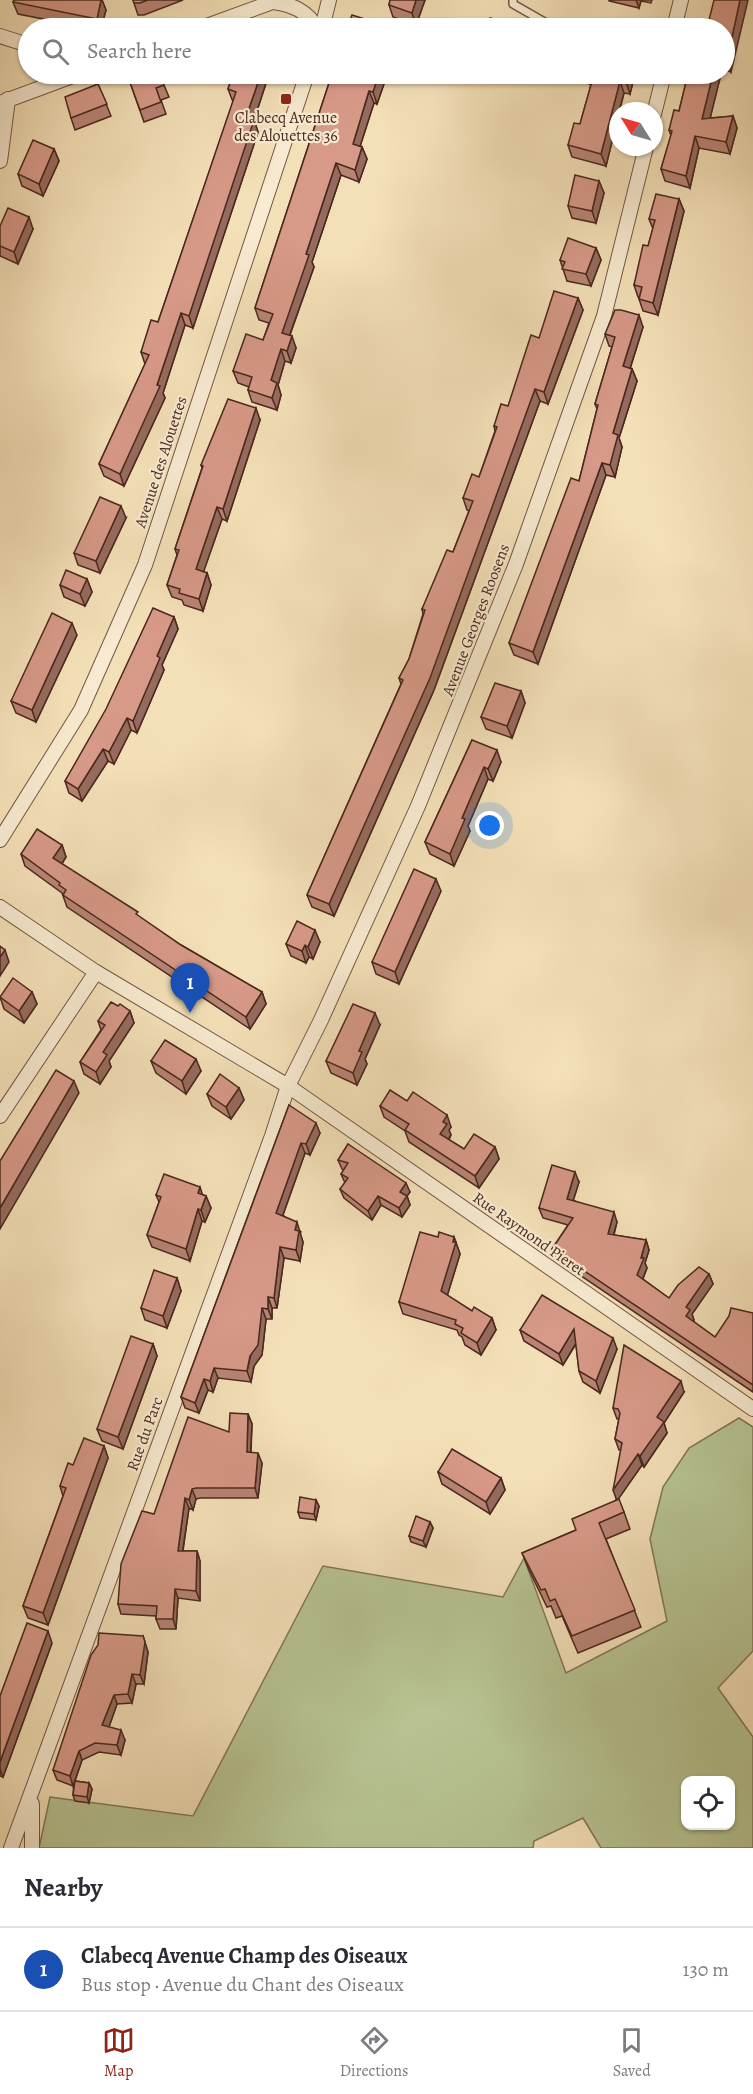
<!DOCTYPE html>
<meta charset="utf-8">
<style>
body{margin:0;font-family:Alegreya,serif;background:#f7f7f7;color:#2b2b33}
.controls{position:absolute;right:18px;bottom:18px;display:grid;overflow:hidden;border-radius:12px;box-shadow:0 2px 4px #0004}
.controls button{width:54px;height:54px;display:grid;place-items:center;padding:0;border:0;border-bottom:2px solid #e1e1e2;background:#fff;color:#2b2b33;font:30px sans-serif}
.compass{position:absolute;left:609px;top:102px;width:54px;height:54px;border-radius:50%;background:#fff;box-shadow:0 2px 4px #0004;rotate:307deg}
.you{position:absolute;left:490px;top:826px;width:21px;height:21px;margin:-15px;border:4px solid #fff;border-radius:50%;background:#1a73e8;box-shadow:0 0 0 9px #1a73e833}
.badge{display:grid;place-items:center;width:39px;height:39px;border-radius:50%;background:#8f2418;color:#fff;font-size:20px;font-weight:700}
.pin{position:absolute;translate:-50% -50px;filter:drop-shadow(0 2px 3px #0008)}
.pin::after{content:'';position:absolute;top:32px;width:21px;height:18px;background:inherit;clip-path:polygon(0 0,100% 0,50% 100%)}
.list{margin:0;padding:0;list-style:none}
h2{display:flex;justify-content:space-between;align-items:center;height:78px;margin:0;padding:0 24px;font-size:26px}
h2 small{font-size:20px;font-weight:400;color:#7c7c81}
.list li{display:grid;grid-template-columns:39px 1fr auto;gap:18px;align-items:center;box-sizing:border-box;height:84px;padding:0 24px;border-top:2px solid #e1e1e2}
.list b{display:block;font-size:22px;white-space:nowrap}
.list p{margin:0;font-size:20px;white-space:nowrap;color:#7c7c81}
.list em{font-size:20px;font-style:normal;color:#7c7c81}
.icon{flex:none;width:33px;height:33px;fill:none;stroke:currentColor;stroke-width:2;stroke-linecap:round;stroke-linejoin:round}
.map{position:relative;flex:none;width:753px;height:1848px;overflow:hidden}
.search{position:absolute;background:#fff;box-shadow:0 2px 4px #0004;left:18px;right:18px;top:18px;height:66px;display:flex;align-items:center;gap:15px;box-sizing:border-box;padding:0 21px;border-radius:33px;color:#7c7c81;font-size:22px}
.sheet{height:162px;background:#fff}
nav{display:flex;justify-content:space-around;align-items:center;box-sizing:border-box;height:84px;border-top:2px solid #e1e1e2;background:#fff;font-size:16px;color:#7c7c81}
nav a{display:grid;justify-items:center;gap:3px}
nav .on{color:#8f2418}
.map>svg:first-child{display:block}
.green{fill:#b7c392;stroke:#807657;stroke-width:1.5;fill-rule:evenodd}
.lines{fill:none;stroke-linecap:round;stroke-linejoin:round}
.lane-casing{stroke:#745643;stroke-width:10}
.street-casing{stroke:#745643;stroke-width:16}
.lane{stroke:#f8ebd1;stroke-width:7}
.street{stroke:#f8ebd1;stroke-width:14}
.wall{fill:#b98475;stroke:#49281c;stroke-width:1.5}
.shaded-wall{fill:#966b5f;stroke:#49281c;stroke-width:1.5}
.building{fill:#d79988;stroke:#49281c;stroke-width:1.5}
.poi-dot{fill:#8f2418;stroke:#f8ebd1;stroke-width:2}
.labels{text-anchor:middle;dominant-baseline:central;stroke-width:4.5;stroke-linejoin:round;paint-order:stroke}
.poi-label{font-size:16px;fill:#49281c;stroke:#f8ebd1}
.street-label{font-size:16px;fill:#49281c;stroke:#f8ebd1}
</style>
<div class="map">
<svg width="753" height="1848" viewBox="0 0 753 1848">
<rect width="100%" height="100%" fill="#f4e0b8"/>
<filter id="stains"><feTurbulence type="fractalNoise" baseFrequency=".00333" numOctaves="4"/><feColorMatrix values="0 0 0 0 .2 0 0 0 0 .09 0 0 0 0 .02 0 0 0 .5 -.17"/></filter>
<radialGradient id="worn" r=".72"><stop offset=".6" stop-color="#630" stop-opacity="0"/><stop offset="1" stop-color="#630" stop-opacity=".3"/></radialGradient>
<!-- green -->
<path class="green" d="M739,1418L753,1427V1651L718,1688L753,1737V1848H601L583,1818L534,1841L533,1848H39L50,1797L193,1816L323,1566L503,1597L524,1558L566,1673L667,1621L650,1539L663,1487L689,1448ZM686,1780H730V1826H686Z"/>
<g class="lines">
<!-- lane casing -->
<g class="lane-casing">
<polyline id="lane" points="513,0 513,4 555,28"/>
</g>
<!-- street casing -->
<g class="street-casing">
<g id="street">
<path d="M274,2C293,5 307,11 317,28"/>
<polyline points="201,28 278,0"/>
<polyline points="322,28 329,0"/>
<polyline points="674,28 681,0"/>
<polyline points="0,36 28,45"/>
<polyline points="0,103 78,74"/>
<polyline points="654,114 664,74"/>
<polyline points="0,161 8,99"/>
<polyline points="0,840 81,710 145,565 307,74"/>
<polyline points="0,907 96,972 288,1086 753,1409"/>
<polyline points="0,1116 96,972"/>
<polyline points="11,1848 272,1136 288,1086 321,1020 418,806 516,564 604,316 646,147"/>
<polyline points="32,1848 32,1804"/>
</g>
</g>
<!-- lane -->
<use href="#lane" class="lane"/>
<!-- street -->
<use href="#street" class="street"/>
</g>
<!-- wall -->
<g class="wall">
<polygon points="14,0 102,0 106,10 101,28 89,28 18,14 13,2"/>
<polygon points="133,0 183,0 144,15 138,15"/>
<polygon points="390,0 425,0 416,25 393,17 389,5"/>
<polygon points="609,0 652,0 651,3 641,1 639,8 609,1"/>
<polygon points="724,28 731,72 724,70"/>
<polygon points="127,74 164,85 169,97 161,100 166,114 144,122"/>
<polygon points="233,74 269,74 254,120 258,132 193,328 185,325 163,393 165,398 124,486 104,476 99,464 145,364 141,352 158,322 233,102 228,89"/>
<polygon points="332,74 384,74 386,78 377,104 374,103 360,146 362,147 367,159 359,182 341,175 312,262 314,267 290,335 296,348 291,363 285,361 278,385 281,395 277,410 252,402 248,390 249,387 238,383 233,371 263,340 269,323 259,320 255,308"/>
<polygon points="585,74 635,74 630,94 624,93 606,166 572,157 568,145 580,124 591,85 589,84"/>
<polygon points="688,74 721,74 710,118 733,116 737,128 730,154 699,148 690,188 665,181 661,169 671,136 669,130 679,111"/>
<polygon points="98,84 111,116 75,130 71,118"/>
<polygon points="54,149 59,161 43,196 22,186 18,174"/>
<polygon points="599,181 604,193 596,223 572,218 568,206"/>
<polygon points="679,199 684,211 658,315 643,311 639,299 640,298 638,297 634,285 648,246 653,229 649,219"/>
<polygon points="0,226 33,229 18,264 0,256"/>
<polygon points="596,248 601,260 591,286 567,281 560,260"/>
<polygon points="578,298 583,310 548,404 540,401 434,690 334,916 312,907 307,895 401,684 399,678 409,659 423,614 422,609 453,552 469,511 467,510 463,498 479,477 495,431 494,426 508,406 539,338"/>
<polygon points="643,327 630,369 632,369 637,381 619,438 622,447 615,477 606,475 538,664 514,655 509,643 579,481 597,409 595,404 612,347 609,346 605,334"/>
<polygon points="260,420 227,521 222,519 203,572 207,573 211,585 203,611 184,605 182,600 172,597 167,585 177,555 175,549 202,468 201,465"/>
<polygon points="126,518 100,573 78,565 74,553"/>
<polygon points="87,579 92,592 85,606 64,597 60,585"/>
<polygon points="174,617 178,629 162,665 164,670 137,733 131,730 114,764 108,761 82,801 69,793 65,781"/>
<polygon points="77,635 36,722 16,713 11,701"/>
<polygon points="521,691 525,703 512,738 486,729 481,717"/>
<polygon points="472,740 501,762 493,781 488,779 468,826 470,831 454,866 430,854 425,842"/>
<polygon points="62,845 66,857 62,864 181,945 262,992 266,1004 250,1029 67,907 62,893 25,866 21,854"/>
<polygon points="441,891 399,984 376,974 372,962"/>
<polygon points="320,942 313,959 309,957 306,963 291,956 286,944"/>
<polygon points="32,992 37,1004 24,1023 4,1009 0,997"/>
<polygon points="118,1006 130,1011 134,1023 109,1061 111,1067 100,1084 84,1074 80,1062 101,1030 98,1021"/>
<polygon points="380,1025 365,1059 367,1064 357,1085 331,1073 326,1061"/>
<polygon points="151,1061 201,1071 186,1094 156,1073"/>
<polygon points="239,1088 244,1100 231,1119 212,1106 207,1094"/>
<polygon points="407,1101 451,1127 449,1130 451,1135 449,1140 464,1149 495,1147 499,1159 479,1188 409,1142 405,1131 384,1117 380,1106"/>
<polygon points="289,1105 320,1133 310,1155 305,1153 283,1215 301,1232 300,1234 303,1242 300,1261 284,1258 277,1308 272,1308 272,1319 266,1319 262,1355 254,1366 251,1382 218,1378 213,1392 208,1390 199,1413 185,1408 181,1397"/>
<polygon points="348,1144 410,1192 407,1196 410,1205 402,1217 381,1205 372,1220 344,1198 340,1189 345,1183 341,1174 344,1170 342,1169 338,1160"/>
<polygon points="579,1182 573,1200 617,1222 614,1235 646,1240 649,1250 645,1263 647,1268 643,1279 669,1298 709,1274 713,1284 692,1314 694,1320 693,1321 715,1337 753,1313 753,1392 556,1259 552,1249 568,1225 543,1218 539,1208"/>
<polygon points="156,1195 203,1195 206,1196 211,1208 205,1222 202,1221 190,1261 152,1247 147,1235 159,1202"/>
<polygon points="454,1237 460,1254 447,1296 472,1311 492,1318 496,1330 481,1355 465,1345 462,1337 459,1335 457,1330 403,1314 399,1302"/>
<polygon points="177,1278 181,1291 167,1328 145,1320 141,1308"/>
<polygon points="520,1330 617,1349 600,1393 583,1382 579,1371 576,1344 563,1365 524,1341"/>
<polygon points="153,1344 157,1356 123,1449 102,1441 97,1429"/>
<polygon points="684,1392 664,1423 667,1433 644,1467 642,1465 618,1499 624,1512 630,1529 606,1539 641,1627 578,1653 562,1616 556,1618 551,1606 547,1607 529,1570 522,1553 576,1530 616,1500 621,1450 619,1450 615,1439 619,1419 617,1419 613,1408"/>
<polygon points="248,1414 252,1424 251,1453 262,1463 258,1498 200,1498 196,1499 193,1510 189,1508 183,1551 197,1551 200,1561 200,1601 178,1598 176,1629 160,1629 156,1619 156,1616 121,1614 118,1604 154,1514 229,1432"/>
<polygon points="104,1446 108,1458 48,1625 28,1618 23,1606 63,1496 60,1486 73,1465"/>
<polygon points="438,1472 501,1478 505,1490 490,1514 442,1484"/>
<polygon points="316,1500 319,1506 316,1520 300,1518 298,1512"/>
<polygon points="430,1522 433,1528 426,1547 411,1542 409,1536"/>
<polygon points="143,1636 148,1652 144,1684 136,1684 132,1703 117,1704 109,1727 125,1740 121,1755 99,1752 82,1760 75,1781 89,1783 92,1789 89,1803 75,1801 73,1795 74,1782 73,1786 57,1780 53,1770"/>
<polygon points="52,1643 3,1777 0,1776 0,1696"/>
</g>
<!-- shaded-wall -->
<g class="shaded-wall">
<polygon points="101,0 102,0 106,10 101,28 100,28 97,19"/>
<polygon points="416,0 425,0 416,25 412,13"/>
<polygon points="636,0 640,0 641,1 639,8"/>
<polygon points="740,0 748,0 731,72 727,60"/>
<polygon points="261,74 269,74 254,120 258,132 193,328 189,316 246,117"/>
<polygon points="378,74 384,74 386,78 377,104 373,92"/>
<polygon points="628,74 635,74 630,94 626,82"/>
<polygon points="713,74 721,74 707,131 702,119"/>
<polygon points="620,81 624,93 619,111 618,111 618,117 606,166 601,154"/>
<polygon points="369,91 374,103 357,156 353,144"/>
<polygon points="733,116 737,128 730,154 726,142"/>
<polygon points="695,136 699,148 690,188 686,176"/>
<polygon points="362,147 367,159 359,182 355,170"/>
<polygon points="54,149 59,161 43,196 39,184"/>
<polygon points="336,163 341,175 312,262 314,267 286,345 282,333 306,254"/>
<polygon points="599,181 604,193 596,223 592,211"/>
<polygon points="679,199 684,211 658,315 653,303"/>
<polygon points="29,217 33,229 18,264 14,252"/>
<polygon points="596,248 601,260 591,286 586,274"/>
<polygon points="578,298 583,310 548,404 544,392"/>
<polygon points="181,313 185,325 163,393 165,398 124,486 120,474 157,385"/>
<polygon points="639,315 643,327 627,378 623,366"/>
<polygon points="292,336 296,348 291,363 287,351"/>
<polygon points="281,349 285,361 278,385 281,395 277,410 272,398 271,380"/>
<polygon points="632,369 637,381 619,438 622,447 615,477 610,465 613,433"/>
<polygon points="535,389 540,401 434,690 334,916 329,904"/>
<polygon points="256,408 260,420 227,521 223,509"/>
<polygon points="602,463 606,475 538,664 533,652"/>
<polygon points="121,506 126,518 100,573 96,561"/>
<polygon points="217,507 222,519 200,582 196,569"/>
<polygon points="207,573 211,585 203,611 199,599"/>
<polygon points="87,579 92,592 85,606 80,594"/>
<polygon points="174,617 178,629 162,665 164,670 137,733 133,721 157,656"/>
<polygon points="72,623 77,635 36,722 32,710"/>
<polygon points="521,691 525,703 512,738 507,726"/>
<polygon points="127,718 131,730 114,764 109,752"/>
<polygon points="103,749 108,761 82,801 78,789"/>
<polygon points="497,750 501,762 493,781 488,769"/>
<polygon points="484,767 488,779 468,826 470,831 454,866 450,854 462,818"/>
<polygon points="62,845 66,857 57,871 53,858"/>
<polygon points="436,879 441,891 399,984 395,972"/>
<polygon points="315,930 320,942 313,959 308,947"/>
<polygon points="305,945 309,957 306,963 302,951"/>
<polygon points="5,950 9,962 0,976 0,957"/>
<polygon points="32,992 37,1004 24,1023 19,1011"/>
<polygon points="262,992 266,1004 250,1029 246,1017"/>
<polygon points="130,1011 134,1023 109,1061 111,1067 100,1084 96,1072 103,1052"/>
<polygon points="375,1013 380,1025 365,1059 367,1064 357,1085 353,1073 359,1051"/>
<polygon points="196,1059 201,1071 186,1094 182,1081"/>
<polygon points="74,1081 79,1093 0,1229 0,1208"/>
<polygon points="239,1088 244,1100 231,1119 226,1107"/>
<polygon points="447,1115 451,1127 449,1130 451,1135 444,1146 440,1134 443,1122"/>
<polygon points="316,1123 320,1133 310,1155 306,1144"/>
<polygon points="301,1143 305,1153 280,1223 276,1213"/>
<polygon points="495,1147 499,1159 479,1188 475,1176"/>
<polygon points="575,1172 579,1182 571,1208 567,1199"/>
<polygon points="406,1183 410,1192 407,1196 410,1205 402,1217 399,1208 400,1192"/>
<polygon points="200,1187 204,1199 198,1193"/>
<polygon points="206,1196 211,1208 205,1222 201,1210"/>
<polygon points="378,1196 381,1205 372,1220 368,1211"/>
<polygon points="198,1209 202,1221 190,1261 186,1249"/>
<polygon points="614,1212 617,1222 611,1243 608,1234"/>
<polygon points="297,1222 303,1242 300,1261 296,1250 295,1230"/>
<polygon points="454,1237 460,1254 445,1303 441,1291"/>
<polygon points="646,1240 649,1250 645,1263 647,1268 640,1285 637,1275"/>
<polygon points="280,1247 284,1258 277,1308 274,1298"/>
<polygon points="709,1274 713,1284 692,1314 694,1320 689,1326 686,1316 686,1307"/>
<polygon points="177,1278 181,1291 167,1328 163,1316"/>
<polygon points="268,1297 272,1308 272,1319 268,1309"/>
<polygon points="262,1308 266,1319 262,1355 254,1366 251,1382 247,1371"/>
<polygon points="492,1318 496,1330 481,1355 477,1343"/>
<polygon points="574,1329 578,1340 563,1365 559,1354"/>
<polygon points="613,1338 617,1349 600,1393 596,1381"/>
<polygon points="153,1344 157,1356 123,1449 118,1437"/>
<polygon points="214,1368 218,1378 213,1392 210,1381"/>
<polygon points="204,1379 208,1390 199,1413 195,1403"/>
<polygon points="681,1381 684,1392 664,1423 667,1433 644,1467 640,1456 657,1417"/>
<polygon points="248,1414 252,1424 250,1462 247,1452"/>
<polygon points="104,1446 108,1458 48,1625 43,1613"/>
<polygon points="258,1453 262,1463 258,1498 255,1488"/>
<polygon points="638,1454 642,1465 617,1501 613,1490"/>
<polygon points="501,1478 505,1490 490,1514 486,1502"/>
<polygon points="192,1489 196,1499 193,1510 189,1500"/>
<polygon points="185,1498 189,1508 181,1561 178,1551"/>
<polygon points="316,1500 319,1506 316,1520 314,1514"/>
<polygon points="430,1522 433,1528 426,1547 423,1541"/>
<polygon points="197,1551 200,1561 200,1601 196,1591"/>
<polygon points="175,1589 178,1598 176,1629 173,1619"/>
<polygon points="48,1631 52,1643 3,1777 0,1769 0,1762"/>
<polygon points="143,1636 148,1652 144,1684 140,1675"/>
<polygon points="132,1674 136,1684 132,1703 128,1694"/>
<polygon points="114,1695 117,1704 106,1735 102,1725"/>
<polygon points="121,1730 125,1740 121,1755 117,1745"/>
<polygon points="79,1751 82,1760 73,1786 70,1776"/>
<polygon points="89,1783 92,1789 89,1803 87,1797"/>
</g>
<!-- building -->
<g class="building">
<polygon points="14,0 101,0 97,19 13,2"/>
<polygon points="133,0 148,0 140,3 134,3"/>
<polygon points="390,0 416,0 412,13 389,5"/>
<polygon points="714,0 740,0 727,60 724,59 724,28 707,28"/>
<polygon points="352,15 387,26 386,28 347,28"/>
<polygon points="490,18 530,27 530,28 487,28"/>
<polygon points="127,74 159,74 164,85 156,88 161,102 140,110"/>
<polygon points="233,74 261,74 246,117 254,120 189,316 181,313 157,385 160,386 120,474 99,464 149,355 141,352 151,320 158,322 236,92 228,89"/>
<polygon points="332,74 379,74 373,92 369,91 353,144 362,147 355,170 336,163 306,254 309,255 282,333 292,336 287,351 281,349 271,380 277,383 272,398 248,390 252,377 233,371 246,334 263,340 273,314 255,308"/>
<polygon points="590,74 628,74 626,82 620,81 601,154 568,145 574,123 580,124 594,74"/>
<polygon points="688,74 713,74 702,119 733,116 726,142 695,136 686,176 661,169 672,131 669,130 674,110 679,111"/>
<polygon points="98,84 107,104 71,118 65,97"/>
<polygon points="33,140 54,149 39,184 18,174"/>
<polygon points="575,175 599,181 592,211 568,206"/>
<polygon points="656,194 679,199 653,303 639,299 642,287 634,285 643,245 648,246 655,220 649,219"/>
<polygon points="8,208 29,217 14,252 0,246 0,226"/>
<polygon points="568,238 596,248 586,274 562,269 565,262 560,260"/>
<polygon points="554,291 578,298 544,392 535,389 430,678 329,904 307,895 403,680 399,678 409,659 425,610 422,609 447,550 453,552 473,501 463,498 472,474 479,477 497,427 494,426 501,404 508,406 531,335 539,338"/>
<polygon points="615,310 621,310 639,315 623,366 632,369 613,433 618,435 610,465 602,463 533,652 509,643 571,478 579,481 598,405 595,404 615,337 605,334"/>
<polygon points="228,399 256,408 223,509 217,507 196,569 207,573 199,599 179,593 180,589 167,585 179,550 175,549 203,466 201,465"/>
<polygon points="100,497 121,506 96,561 74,553"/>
<polygon points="66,570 87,579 80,594 60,585"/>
<polygon points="153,608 174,617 157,656 160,658 133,721 127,718 109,752 103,749 78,789 65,781 106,709"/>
<polygon points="52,613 72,623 32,710 11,701"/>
<polygon points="495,683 521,691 507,726 481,717"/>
<polygon points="472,740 497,750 488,769 484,767 462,818 465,819 450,854 425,842"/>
<polygon points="37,829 62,845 53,858 138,912 136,914 181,945 262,992 246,1017 63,895 66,890 59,885 60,883 21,854"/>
<polygon points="414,869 436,879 395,972 372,962"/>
<polygon points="297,921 315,930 308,947 305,945 302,951 286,944"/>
<polygon points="0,946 5,950 0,957"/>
<polygon points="13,978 32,992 19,1011 0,997"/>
<polygon points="111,1002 118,1006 120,1004 130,1011 103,1052 107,1055 96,1072 80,1062 105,1025 98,1021"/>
<polygon points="353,1004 375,1013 359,1051 362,1052 353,1073 326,1061"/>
<polygon points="165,1040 196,1059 182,1081 151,1061"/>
<polygon points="56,1070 74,1081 0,1208 0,1161"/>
<polygon points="220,1074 239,1088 226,1107 207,1094"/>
<polygon points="390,1090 407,1101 413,1092 447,1115 443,1122 447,1124 440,1134 464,1149 474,1134 495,1147 475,1176 405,1130 409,1124 380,1106"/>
<polygon points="289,1105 316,1123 306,1144 301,1143 276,1213 297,1222 295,1230 299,1231 296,1250 280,1247 274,1298 268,1297 268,1309 262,1308 258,1345 250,1356 247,1371 214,1368 210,1381 204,1379 195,1403 181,1397"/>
<polygon points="348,1144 406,1183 400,1192 407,1196 399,1208 378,1196 368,1211 340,1189 348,1178 341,1174 348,1163 338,1160"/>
<polygon points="552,1165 575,1172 567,1199 614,1212 608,1234 646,1240 641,1258 644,1258 637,1275 669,1298 678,1285 699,1267 709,1274 686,1307 690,1310 686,1316 715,1337 729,1316 731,1308 753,1313 753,1385 552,1249 573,1218 539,1208"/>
<polygon points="164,1174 200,1187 198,1193 206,1196 201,1210 198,1209 186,1249 147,1235 161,1197 156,1195"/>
<polygon points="420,1232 438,1237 439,1232 454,1237 453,1242 456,1242 441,1291 472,1311 474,1307 492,1318 477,1343 461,1333 463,1328 455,1324 456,1320 399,1302"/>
<polygon points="154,1270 177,1278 163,1316 141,1308"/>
<polygon points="542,1295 613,1338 596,1381 579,1371 574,1329 559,1354 520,1330"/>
<polygon points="131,1336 153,1344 118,1437 97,1429"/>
<polygon points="624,1345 681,1381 657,1417 664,1422 640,1456 638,1454 613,1490 622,1443 615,1439 620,1413 618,1409 613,1408"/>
<polygon points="230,1413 248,1414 247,1452 258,1453 255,1488 196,1488 192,1489 189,1500 185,1498 178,1551 197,1551 196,1591 175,1589 173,1619 156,1619 157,1606 118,1604 121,1564 142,1511 154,1514 188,1417 229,1432"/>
<polygon points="84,1438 104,1446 43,1613 23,1606 66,1488 60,1486 68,1463 73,1465"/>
<polygon points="452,1449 501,1478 486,1502 438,1472"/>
<polygon points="300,1497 316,1500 314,1514 298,1512"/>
<polygon points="619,1499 624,1512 599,1523 635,1610 572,1636 555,1599 550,1601 545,1589 541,1590 522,1553 576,1530 572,1519"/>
<polygon points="416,1516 430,1522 423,1541 409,1536"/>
<polygon points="27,1623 48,1631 0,1762 0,1696"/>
<polygon points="99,1633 143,1636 145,1642 140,1675 132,1674 128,1694 114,1695 102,1725 121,1730 117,1745 95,1743 79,1751 70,1776 53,1770 91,1655 98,1645"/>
<polygon points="75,1781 89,1783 87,1797 73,1795"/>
</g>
<!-- markers -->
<rect class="poi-dot" x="280" y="93" width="12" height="12" rx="3"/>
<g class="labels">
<!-- poi labels -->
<g class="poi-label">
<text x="286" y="118">Clabecq Avenue<tspan x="286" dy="18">des Alouettes 36</tspan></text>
</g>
<!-- street labels -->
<g class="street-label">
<text transform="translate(161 462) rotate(-72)">Avenue des Alouettes</text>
<text transform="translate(476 620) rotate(-69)">Avenue Georges Roosens</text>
<text transform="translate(529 1234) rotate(35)">Rue Raymond Pieret</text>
<text transform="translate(145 1434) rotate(-70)">Rue du Parc</text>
</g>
</g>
<rect width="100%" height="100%" filter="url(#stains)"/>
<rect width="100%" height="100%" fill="url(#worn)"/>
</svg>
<div class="controls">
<button><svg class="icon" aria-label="locate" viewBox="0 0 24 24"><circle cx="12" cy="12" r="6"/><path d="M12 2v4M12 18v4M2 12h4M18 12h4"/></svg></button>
</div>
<svg class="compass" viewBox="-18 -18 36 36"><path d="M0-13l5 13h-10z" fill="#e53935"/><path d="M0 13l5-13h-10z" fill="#7c7c81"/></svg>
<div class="you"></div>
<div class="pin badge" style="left:190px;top:1013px;background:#1a4fb4">1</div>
<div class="search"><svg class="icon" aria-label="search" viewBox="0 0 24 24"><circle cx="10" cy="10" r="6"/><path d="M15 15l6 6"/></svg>Search here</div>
</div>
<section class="sheet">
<h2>Nearby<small></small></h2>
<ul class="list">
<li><span class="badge" style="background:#1a4fb4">1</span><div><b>Clabecq Avenue Champ des Oiseaux</b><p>Bus stop · Avenue du Chant des Oiseaux</p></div><em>130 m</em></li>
</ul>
</section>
<nav>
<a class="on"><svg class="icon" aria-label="map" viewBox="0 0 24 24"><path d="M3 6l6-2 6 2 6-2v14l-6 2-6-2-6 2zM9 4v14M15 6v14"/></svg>Map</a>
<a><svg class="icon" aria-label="directions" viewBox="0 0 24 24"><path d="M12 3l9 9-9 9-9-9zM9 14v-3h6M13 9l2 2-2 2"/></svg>Directions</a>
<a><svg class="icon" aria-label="saved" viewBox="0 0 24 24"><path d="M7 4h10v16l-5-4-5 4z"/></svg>Saved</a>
</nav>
